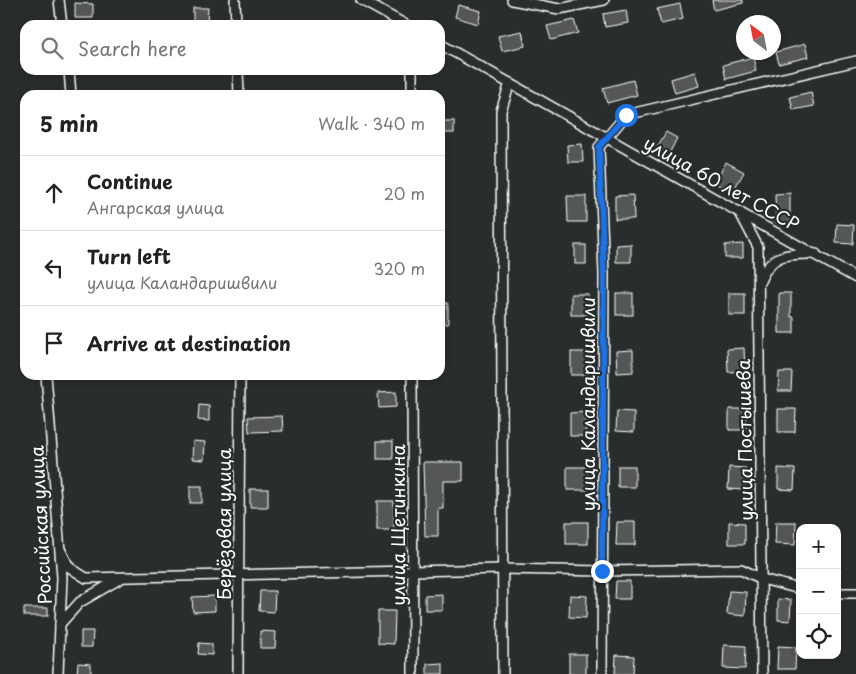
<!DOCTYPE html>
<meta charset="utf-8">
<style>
body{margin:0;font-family:"Playpen Sans",sans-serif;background:#f2f2f2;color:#222}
.controls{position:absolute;right:15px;bottom:15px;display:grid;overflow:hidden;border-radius:10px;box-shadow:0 2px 8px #0003}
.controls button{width:45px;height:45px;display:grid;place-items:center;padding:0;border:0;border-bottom:1px solid #e0e0e0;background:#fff;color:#222;font:25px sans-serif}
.compass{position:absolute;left:736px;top:15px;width:45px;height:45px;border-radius:50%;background:#fff;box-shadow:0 2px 8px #0003;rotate:328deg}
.stop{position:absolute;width:15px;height:15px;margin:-11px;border:4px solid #1a73e8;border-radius:50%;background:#fff}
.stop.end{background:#1a73e8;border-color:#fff;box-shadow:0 1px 5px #0008}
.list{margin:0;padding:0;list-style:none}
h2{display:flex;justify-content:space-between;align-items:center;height:65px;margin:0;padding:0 20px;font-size:21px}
h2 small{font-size:16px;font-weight:400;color:#767676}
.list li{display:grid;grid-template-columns:32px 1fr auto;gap:15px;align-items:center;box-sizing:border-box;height:75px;padding:0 20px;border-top:1px solid #e0e0e0}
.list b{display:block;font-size:19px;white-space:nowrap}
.list p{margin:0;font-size:16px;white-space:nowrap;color:#767676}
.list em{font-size:16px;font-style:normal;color:#767676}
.icon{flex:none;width:28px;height:28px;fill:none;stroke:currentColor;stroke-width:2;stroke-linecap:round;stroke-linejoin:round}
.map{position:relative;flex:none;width:856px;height:674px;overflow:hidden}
.search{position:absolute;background:#fff;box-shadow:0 2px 8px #0003;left:20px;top:20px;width:425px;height:55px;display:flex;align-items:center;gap:12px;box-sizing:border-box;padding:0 18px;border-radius:15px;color:#767676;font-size:19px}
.panel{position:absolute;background:#fff;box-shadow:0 2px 8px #0003;left:20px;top:90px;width:425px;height:290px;border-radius:15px}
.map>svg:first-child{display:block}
.building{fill:#555758;stroke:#fff}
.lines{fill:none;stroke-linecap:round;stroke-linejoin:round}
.street-casing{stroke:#fff;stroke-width:12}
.street{stroke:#2a2d2e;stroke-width:9}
.route{stroke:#1a73e8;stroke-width:6}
.labels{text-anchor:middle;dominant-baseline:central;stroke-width:4.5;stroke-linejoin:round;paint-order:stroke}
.street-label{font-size:18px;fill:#fff;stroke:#2a2d2e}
</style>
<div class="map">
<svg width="856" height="674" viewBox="0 0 856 674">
<rect width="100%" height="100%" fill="#2a2d2e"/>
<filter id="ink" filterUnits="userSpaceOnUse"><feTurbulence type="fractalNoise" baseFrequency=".02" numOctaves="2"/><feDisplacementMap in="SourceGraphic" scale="10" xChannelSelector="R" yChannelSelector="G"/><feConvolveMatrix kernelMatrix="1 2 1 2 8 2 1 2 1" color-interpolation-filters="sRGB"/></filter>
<g filter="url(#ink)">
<!-- building -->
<g class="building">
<polygon points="712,0 743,0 743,3 714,10"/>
<polygon points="75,3 93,4 93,18 75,18"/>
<polygon points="680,4 683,19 661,24 657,9"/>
<polygon points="458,5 481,11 478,24 455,17"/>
<polygon points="193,8 208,8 207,22 193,22"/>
<polygon points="626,10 628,23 605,27 603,14"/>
<polygon points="574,20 578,33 551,40 547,26"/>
<polygon points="522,31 525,46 502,51 498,36"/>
<polygon points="805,44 808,57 779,64 776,52"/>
<polygon points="753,57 756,71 726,79 723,65"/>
<polygon points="695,72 699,86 675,93 671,79"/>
<polygon points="633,80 637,95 607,103 603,88"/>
<polygon points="811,92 814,106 793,110 790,97"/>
<rect x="440" y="121" width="14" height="12"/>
<polygon points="666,132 677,138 668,156 656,149"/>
<polygon points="582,144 583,162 568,162 567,145"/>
<polygon points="726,162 744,172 732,193 715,183"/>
<polygon points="790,193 790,223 776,223 775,194"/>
<polygon points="633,195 634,219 615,219 615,196"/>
<polygon points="567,196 586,196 586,222 568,222"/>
<polygon points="837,224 854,225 853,244 836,243"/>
<polygon points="631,244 631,262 616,262 616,245"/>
<polygon points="743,244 743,258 725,258 725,245"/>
<rect x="575" y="245" width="11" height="19"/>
<rect x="616" y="293" width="17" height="22"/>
<rect x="729" y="293" width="16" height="22"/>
<polygon points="779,293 791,293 791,317 794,317 794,333 779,333"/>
<rect x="571" y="294" width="17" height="21"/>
<rect x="440" y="303" width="8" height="21"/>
<polygon points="744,348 745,371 728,372 727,349"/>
<polygon points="633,350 633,372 617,373 616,351"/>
<rect x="571" y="352" width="16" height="23"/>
<polygon points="779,372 792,372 791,391 778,391"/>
<polygon points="396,392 396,407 379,408 378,393"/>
<polygon points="199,405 209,406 209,421 198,420"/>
<polygon points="729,409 746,409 747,430 729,430"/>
<polygon points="778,409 796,409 795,432 778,432"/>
<polygon points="617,411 634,412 634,432 616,431"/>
<polygon points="585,412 586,436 570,436 570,413"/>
<polygon points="282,416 283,431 249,432 248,417"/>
<polygon points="193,441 205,442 204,460 192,459"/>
<rect x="377" y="441" width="16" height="18"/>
<polygon points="423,462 463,462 463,481 443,481 443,508 438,508 438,536 425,536"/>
<rect x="618" y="466" width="17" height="21"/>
<rect x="567" y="467" width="21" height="23"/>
<polygon points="729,467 746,468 745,490 728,489"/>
<polygon points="778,468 795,469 794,490 778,489"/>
<rect x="190" y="486" width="12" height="17"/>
<rect x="250" y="489" width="18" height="18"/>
<rect x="377" y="501" width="17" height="29"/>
<rect x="566" y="522" width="22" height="22"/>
<polygon points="617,522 635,522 635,545 616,545"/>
<polygon points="729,522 745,523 745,544 729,544"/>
<polygon points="776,522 796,522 795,545 775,544"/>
<polygon points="616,581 630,581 630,599 615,599"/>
<polygon points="260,591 275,591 274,612 259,611"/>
<polygon points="729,591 746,592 745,616 727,614"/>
<polygon points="442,594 442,610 425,610 425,595"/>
<polygon points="570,595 587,596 586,618 569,617"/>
<polygon points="215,596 215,611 193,612 192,597"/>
<polygon points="778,599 791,600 790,621 778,620"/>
<rect x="24" y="608" width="24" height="8"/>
<polygon points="378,611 395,611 394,644 378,643"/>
<polygon points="81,631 93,631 92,647 81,647"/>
<polygon points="260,631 276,632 275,648 260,648"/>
<polygon points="199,643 212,644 212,655 198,654"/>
<polygon points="724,645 746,646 745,669 723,668"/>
<polygon points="778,646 796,647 795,669 777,669"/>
<rect x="569" y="654" width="17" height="20"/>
<polygon points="616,655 634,656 633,674 615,674"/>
<polygon points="78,663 91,664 91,674 77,674"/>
<polygon points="443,663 443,674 427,674 427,664"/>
</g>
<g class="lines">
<!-- street casing -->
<g class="street-casing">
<g id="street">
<polyline points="59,0 62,25"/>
<polyline points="235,0 236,25"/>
<polyline points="361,0 406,25"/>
<polyline points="512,0 559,9 604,0"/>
<polyline points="440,44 856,278"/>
<polyline points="69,70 71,95"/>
<polyline points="238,70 239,95"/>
<polyline points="412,70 412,95"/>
<polyline points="739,211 758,247 762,674"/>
<path d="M760,281C772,252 787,254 816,254"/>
<polyline points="46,375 62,577 58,674"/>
<polyline points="412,375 413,674"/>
<polyline points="60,549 69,567 86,578 502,569 602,571 741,569 762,579 800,589"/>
<polyline points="837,593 856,593"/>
<polyline points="60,624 80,602 121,578"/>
<polyline points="238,674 240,375"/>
<polyline points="503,674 501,111 510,83"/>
<polyline points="602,674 604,274 599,147 626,115 856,61"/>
</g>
</g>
<!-- street -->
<use href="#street" class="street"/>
</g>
</g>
<g class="lines" filter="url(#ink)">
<!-- route -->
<polyline class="route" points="602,571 604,274 599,147 626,115"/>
</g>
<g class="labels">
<!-- street labels -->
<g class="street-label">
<text transform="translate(722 183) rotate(29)">улица 60 лет СССР</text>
<text transform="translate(587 404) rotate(-90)">улица Каландаришвили</text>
<text transform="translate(744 440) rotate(-91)">улица Постышева</text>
<text transform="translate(223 524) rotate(-90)">Берёзовая улица</text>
<text transform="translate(40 525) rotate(-93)">Российская улица</text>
<text transform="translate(397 525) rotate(-90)">улица Щетинкина</text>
</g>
</g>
</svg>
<div class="controls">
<button>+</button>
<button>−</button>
<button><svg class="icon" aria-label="locate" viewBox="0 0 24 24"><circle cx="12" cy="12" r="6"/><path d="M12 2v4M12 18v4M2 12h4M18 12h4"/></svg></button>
</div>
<svg class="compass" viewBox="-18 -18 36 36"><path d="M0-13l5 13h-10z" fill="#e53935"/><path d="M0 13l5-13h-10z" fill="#767676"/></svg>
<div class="stop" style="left:626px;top:115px"></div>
<div class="stop end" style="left:602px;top:571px"></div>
<div class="search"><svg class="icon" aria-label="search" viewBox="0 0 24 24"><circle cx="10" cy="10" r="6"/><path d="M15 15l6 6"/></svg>Search here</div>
<section class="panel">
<h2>5 min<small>Walk · 340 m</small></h2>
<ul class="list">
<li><svg class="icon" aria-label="ahead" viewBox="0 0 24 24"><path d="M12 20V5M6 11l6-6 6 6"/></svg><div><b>Continue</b><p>Ангарская улица</p></div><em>20 m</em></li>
<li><svg class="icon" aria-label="left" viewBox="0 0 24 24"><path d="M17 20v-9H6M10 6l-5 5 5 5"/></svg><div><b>Turn left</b><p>улица Каландаришвили</p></div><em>320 m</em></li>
<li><svg class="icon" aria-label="arrive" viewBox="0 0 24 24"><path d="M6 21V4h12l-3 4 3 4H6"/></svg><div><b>Arrive at destination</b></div></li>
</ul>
</section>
</div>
